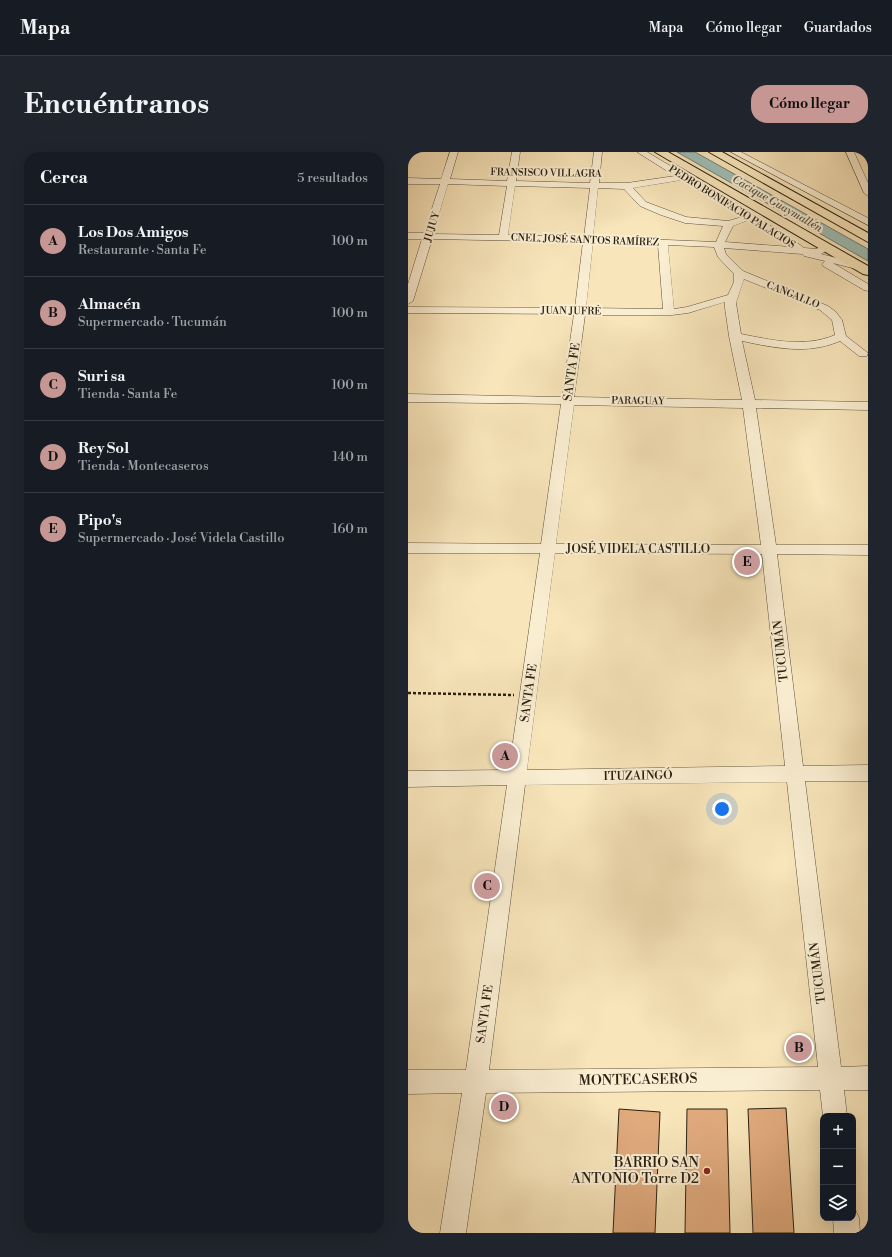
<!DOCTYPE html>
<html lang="es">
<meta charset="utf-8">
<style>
body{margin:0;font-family:"Libre Bodoni",serif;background:#20242c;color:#f1f3f6}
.controls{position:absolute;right:12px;bottom:12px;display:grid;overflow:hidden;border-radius:8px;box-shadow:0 4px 16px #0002}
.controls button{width:36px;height:36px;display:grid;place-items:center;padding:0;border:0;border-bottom:1px solid #363941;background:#171b24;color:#f1f3f6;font:20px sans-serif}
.you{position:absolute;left:314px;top:657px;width:14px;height:14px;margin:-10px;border:3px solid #fff;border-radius:50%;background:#1a73e8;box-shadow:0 0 0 6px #1a73e833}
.badge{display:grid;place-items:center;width:26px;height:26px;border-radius:50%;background:#c59692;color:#111;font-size:13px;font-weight:700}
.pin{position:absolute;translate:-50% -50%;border:2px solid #fff;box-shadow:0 1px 4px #0006}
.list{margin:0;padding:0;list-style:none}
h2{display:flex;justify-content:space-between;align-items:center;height:52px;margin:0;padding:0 16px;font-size:17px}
h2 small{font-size:13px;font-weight:400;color:#9ea1a6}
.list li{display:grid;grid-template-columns:26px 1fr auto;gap:12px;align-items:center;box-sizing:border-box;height:72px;padding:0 16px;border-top:1px solid #363941}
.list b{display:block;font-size:15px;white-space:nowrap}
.list p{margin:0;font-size:13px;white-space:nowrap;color:#9ea1a6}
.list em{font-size:13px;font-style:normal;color:#9ea1a6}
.icon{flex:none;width:22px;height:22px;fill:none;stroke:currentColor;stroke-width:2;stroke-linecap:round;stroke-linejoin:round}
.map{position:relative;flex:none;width:460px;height:1081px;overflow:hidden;border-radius:16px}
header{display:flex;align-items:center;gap:24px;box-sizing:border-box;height:56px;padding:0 20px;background:#171b24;border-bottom:1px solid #363941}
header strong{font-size:19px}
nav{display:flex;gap:22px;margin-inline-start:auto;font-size:14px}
.intro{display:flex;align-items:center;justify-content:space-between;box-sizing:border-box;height:96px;padding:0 24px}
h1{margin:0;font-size:28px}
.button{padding:10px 18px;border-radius:16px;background:#c59692;color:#111;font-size:14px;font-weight:700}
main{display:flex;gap:24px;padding:0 24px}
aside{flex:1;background:#171b24;border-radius:16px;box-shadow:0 4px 16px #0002}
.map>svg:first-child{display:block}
.water{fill:#9fbeb6;stroke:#707f74}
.building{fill:#e0aa7d;stroke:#2a2012}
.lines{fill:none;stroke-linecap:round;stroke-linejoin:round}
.minor-casing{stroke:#5e513c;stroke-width:1}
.highway-casing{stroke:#2a2012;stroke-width:2}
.path{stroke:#2a2012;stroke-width:2.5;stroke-dasharray:3 2;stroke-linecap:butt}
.minor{fill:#faeed2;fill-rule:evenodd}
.highway{fill:#f8e5ba;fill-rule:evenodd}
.poi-dot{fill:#8f2418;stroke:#faeed2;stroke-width:1.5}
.labels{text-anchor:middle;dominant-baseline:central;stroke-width:4;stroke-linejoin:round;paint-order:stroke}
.far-street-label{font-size:10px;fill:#2a2012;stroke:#faeed2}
.far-water-label{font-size:11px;font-style:italic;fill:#4d4f43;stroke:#faeed2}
.street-label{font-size:12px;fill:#2a2012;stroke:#faeed2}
.near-street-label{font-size:14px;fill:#2a2012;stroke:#faeed2}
.near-poi-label{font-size:14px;fill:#2a2012;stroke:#faeed2;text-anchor:end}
</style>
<header>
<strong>Mapa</strong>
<nav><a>Mapa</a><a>Cómo llegar</a><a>Guardados</a></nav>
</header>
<div class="intro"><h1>Encuéntranos</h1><a class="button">Cómo llegar</a></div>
<main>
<aside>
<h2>Cerca<small>5 resultados</small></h2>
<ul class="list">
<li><span class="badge">A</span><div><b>Los Dos Amigos</b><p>Restaurante · Santa Fe</p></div><em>100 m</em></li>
<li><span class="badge">B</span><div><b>Almacén</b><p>Supermercado · Tucumán</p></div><em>100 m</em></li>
<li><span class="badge">C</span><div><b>Suri sa</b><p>Tienda · Santa Fe</p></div><em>100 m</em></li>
<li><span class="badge">D</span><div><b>Rey Sol</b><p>Tienda · Montecaseros</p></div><em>140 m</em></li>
<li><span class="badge">E</span><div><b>Pipo's</b><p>Supermercado · José Videla Castillo</p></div><em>160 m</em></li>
</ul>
</aside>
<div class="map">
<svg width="460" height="1081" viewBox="0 0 460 1081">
<rect width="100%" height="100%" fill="#f8e5ba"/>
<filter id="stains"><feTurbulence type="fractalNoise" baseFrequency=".005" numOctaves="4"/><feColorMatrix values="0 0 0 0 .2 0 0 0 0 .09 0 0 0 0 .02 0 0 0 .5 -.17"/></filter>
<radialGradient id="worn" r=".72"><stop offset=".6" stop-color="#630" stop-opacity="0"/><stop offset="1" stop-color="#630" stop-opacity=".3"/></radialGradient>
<!-- water -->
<polygon class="water" points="269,0 287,0 460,97 460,109"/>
<!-- building -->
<g class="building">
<polygon points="378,956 386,1081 345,1081 340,957"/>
<polygon points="211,957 252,960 247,1081 205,1081"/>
<polygon points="279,957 319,957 322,1081 277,1081"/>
</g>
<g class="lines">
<!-- minor casing -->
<g class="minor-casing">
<g id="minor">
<path d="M42,0H50L42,27L99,29L104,0H112L108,29L182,31L186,0H194L191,31H219L267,24L229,0H239L383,86L396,96L409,97L413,92H419L421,94L418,99L413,102L456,113L457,115L456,117L452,118L425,111L460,132V139L456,138L415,114L414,112L417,109L396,104L394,102L316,96L318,102L335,119L420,154L428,160L434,168L438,184L460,201L459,204H451L432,189C400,203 367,196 334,189L347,248L460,250V258L348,256L368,393H460V403L369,402L395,614L460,613V629H397L433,915L460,914V938H436L439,964H415L412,938L78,941L58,1081H32L54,941L0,942V918H58L99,633L0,635V619L101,618L132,401H0V391L133,392L153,252L0,250V242L154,245L166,162L0,161V155L167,156L175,90L24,87L5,149L0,152V132L14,87H0V81H16L32,32H0V26L33,27ZM274,28L334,65L320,69L278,65L238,50L225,36ZM40,32L99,34L91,83L25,82ZM107,34L182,36L176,85L100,83ZM190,36L216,37L232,54L253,63L277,71L315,74L308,90L185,85ZM341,68L383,95L317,90L325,74ZM185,91L250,93L255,157L178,156ZM260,93L306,95L310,105L326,122V130L320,143L279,155L266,157ZM336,127L412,158L424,168L427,183C396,196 364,188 333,182L328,151ZM317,150V156L321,184L334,248L166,245L177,163H264L280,161ZM166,253L335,256L353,393L148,392ZM147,401L354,402L377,614L119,618ZM379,630L410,915L81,918L117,633Z"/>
<polygon points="323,0 333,0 460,66 460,73"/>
<polygon points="438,0 446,0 460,31 460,44 456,41"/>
<polygon points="445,1056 447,1057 451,1066 452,1081 426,1081 425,1066 445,1066"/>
</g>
</g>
<!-- highway casing -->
<g class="highway-casing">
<g id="highway">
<polygon points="247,0 260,0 460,114 460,123 455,122"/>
<polygon points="301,0 314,0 460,81 460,90"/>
</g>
</g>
<!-- path -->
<polyline class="path" points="0,541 106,543"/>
<!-- minor -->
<use href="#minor" class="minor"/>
<!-- highway -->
<use href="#highway" class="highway"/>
</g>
<!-- markers -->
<circle class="poi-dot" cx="299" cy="1019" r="4"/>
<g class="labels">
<!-- far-street labels -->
<g class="far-street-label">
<text transform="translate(138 21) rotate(1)">FRANSISCO VILLAGRA</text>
<text transform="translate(324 55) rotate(32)">PEDRO BONIFACIO PALACIOS</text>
<text transform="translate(24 75) rotate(-73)">JUJUY</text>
<text transform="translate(177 88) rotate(2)">CNEL. JOSÉ SANTOS RAMÍREZ</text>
<text transform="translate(385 143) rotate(22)">CANGALLO</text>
<text transform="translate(163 159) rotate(1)">JUAN JUFRÉ</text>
<text transform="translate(230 249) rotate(1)">PARAGUAY</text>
</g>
<!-- far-water labels -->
<g class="far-water-label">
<text transform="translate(369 52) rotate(30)">Cacique Guaymallén</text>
</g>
<!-- street labels -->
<g class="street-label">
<text transform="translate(164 220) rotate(-82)">SANTA FE</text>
<text x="230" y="397">JOSÉ VIDELA CASTILLO</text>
<text transform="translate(373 499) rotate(-96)">TUCUMÁN</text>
<text transform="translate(121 541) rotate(-82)">SANTA FE</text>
<text transform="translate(230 624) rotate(-1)">ITUZAINGÓ</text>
<text transform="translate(410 821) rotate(-97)">TUCUMÁN</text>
<text transform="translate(77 862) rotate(-82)">SANTA FE</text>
</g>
<!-- near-street labels -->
<g class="near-street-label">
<text transform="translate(230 928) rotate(-1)">MONTECASEROS</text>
</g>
<!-- near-poi labels -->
<g class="near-poi-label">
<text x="291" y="1011">BARRIO SAN<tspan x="291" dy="16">ANTONIO Torre D2</tspan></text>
</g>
</g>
<rect width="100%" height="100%" filter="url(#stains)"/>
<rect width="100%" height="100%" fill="url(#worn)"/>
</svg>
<div class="controls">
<button>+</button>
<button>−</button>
<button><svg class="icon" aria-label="layers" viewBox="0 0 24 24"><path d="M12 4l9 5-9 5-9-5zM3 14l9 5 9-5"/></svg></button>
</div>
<div class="you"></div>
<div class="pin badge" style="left:97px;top:604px">A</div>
<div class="pin badge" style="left:391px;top:896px">B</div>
<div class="pin badge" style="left:79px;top:734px">C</div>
<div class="pin badge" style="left:96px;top:955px">D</div>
<div class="pin badge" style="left:339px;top:410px">E</div>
</div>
</main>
